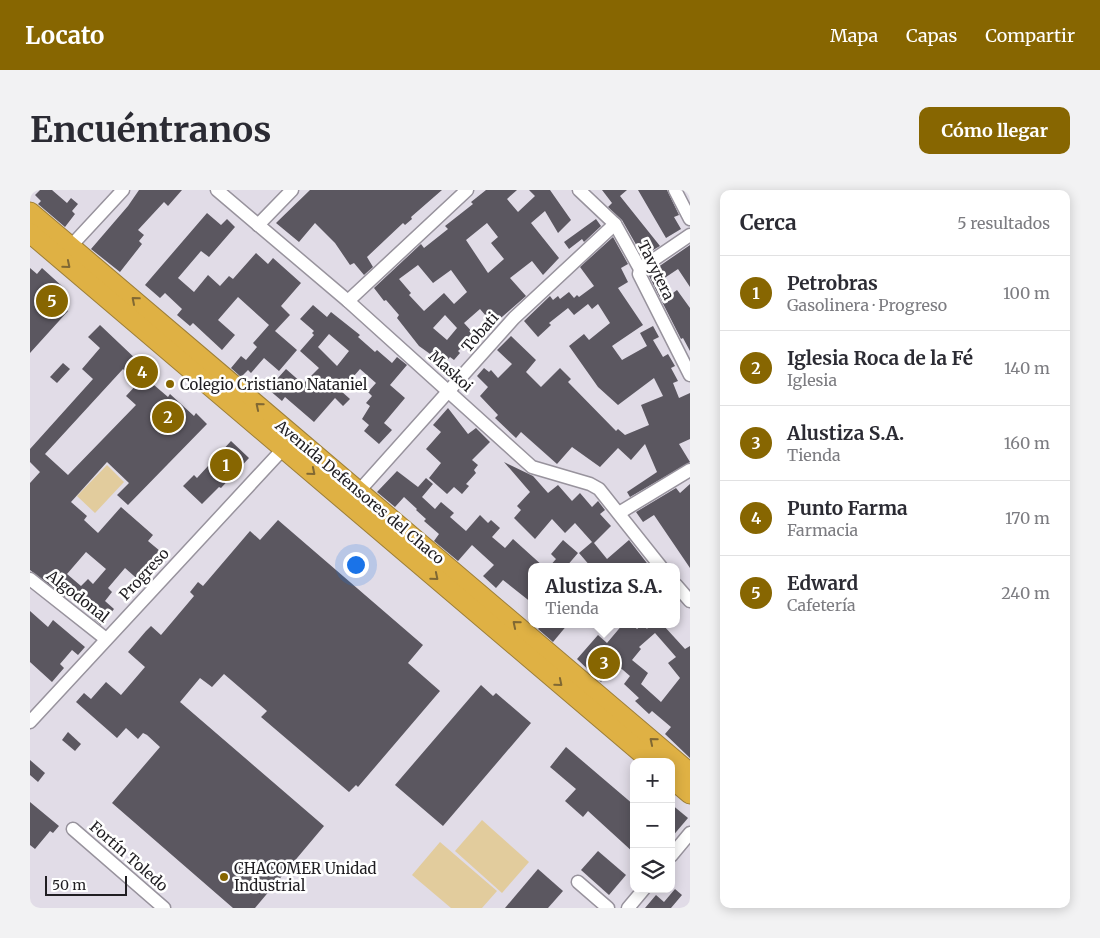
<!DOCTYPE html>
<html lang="es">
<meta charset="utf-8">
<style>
body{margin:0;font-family:Merriweather,serif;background:#f2f2f3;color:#2b2b33}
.controls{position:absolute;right:15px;bottom:15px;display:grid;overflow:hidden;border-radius:10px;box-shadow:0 2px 12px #0003}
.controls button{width:45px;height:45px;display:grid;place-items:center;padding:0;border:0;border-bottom:1px solid #e1e1e2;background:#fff;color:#2b2b33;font:25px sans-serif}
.scale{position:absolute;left:15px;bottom:12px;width:82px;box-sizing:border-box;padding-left:5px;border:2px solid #201e22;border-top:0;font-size:14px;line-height:18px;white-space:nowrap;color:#201e22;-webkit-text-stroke:4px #fff;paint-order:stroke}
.you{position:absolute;left:325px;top:374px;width:18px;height:18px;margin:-12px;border:4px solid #fff;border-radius:50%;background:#1a73e8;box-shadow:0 0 0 8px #1a73e833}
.badge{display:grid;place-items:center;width:32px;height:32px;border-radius:50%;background:#876601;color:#fff;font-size:16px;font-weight:700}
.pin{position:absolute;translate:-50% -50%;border:2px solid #fff;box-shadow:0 1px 5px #0006}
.popup{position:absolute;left:498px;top:373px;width:152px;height:65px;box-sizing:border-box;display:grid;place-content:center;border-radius:10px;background:#fff;filter:drop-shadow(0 1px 4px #0005);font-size:16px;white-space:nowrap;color:#7c7c81}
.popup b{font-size:19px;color:#2b2b33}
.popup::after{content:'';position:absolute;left:50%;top:100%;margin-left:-10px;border:10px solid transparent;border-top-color:#fff}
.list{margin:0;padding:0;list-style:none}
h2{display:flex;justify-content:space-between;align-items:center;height:65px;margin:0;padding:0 20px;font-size:21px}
h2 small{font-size:16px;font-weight:400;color:#7c7c81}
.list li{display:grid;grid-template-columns:32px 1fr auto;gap:15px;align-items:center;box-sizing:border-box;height:75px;padding:0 20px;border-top:1px solid #e1e1e2}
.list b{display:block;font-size:19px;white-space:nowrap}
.list p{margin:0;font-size:16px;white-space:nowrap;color:#7c7c81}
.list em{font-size:16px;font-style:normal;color:#7c7c81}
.icon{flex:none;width:28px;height:28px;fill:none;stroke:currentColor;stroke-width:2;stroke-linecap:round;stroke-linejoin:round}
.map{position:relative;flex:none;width:660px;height:718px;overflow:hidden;border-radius:10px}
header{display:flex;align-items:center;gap:30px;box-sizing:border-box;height:70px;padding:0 25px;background:#876601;color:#fff}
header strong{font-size:24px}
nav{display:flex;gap:28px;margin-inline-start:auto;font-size:18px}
.intro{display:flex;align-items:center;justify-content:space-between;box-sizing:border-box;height:120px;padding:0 30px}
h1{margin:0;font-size:35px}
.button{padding:12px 22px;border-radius:10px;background:#876601;color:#fff;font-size:18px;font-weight:700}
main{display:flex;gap:30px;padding:0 30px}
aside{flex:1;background:#fff;border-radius:10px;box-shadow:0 2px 12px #0003}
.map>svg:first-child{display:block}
.green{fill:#e2cc9d}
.building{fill:#5b5760;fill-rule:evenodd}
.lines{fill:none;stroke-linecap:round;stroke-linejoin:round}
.minor-casing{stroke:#98939d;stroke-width:15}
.highway-casing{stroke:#9c7e38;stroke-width:21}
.minor{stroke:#fff;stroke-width:12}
.highway{stroke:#dfb144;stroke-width:19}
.oneway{stroke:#806833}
.poi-dot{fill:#876601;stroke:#fff;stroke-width:2}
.labels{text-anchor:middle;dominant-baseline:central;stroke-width:5;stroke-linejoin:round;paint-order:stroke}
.street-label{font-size:15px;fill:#201e22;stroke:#fff}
.poi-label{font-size:15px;fill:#201e22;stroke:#fff;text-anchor:start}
</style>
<header>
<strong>Locato</strong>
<nav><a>Mapa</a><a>Capas</a><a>Compartir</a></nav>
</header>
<div class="intro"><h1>Encuéntranos</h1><a class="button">Cómo llegar</a></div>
<main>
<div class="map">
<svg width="660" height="718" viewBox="0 0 660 718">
<rect width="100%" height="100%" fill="#e1dce7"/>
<!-- green -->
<g class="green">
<polygon points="77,275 94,292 65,323 47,306"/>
<polygon points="452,630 499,672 472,703 425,661"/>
<polygon points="410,652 467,701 452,718 421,718 382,685"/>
</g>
<!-- building -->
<g class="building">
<polygon points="10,0 22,0 37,13 41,8 48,14 42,21 45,24 35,37 8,14 11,11 5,5"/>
<polygon points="109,0 152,0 138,16 134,12 108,40 114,45 109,51 112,54 90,82 61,59 98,16"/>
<polygon points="280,0 412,0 381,27 382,29 375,35 373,33 337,67 343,77 334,85 324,73 320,75 305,53 285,33 269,52 246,33"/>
<path d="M456,0H487L477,9L488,22L505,6L499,0H520L541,30L528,43L515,21L501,33L529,68L513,85L502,71L480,88L496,106L465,133H462L450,119L434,133L445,145L428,161L430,163L424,170L420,167L414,174L389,156L367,128L369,125L356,110L354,111L344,98L391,54L394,58L418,39L415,36L443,14L441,12ZM457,33L468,47L461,53L474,69L458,83L436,50ZM388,75L403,93L421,80L437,102L424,114L414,103L394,121L379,105L381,103L369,89ZM415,125L427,138L417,150L403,138Z"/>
<polygon points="572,0 597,0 590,6 630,56 616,64 612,56 608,58 592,30 578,17 582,13"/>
<polygon points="608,0 637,0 649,25 644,27 651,39 636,48"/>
<polygon points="177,23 191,35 197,29 205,37 179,67 171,61 148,88 164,102 178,85 190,96 199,86 203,89 226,63 238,74 243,68 271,93 251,116 260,125 245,141 267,160 249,181 234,168 221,183 218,180 211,187 201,178 211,166 216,170 227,157 223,153 239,135 208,107 188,130 205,145 192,160 163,133 160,136 147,125 152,119 135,103 130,108 115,95"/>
<polygon points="566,29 571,36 554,52 552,49 539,59 534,52"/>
<polygon points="583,47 598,74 591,78 598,92 588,98 613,135 582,156 592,170 617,156 610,143 623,136 629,147 623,150 633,167 638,164 645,176 641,178 648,191 643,193 649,208 660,203 660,249 649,254 660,272 600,307 597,302 627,282 615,254 601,270 588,258 570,277 542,257 527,274 491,242 486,248 465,228 468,225 450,206 458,197 447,186 454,178 459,182 461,180 468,188 482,174 467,160 481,146 506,170 496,182 511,197 530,178 541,189 538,192 586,241 588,239 595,245 619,235 611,215 633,206 624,188 588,215 568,197 539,156 554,144 559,150 580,133 568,114 562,119 558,114 544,125 538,118 519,133 521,135 508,147 494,131 520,106 523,110 528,106 530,109 539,102 544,108 547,105 549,107 564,96 550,77"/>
<polygon points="660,55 660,97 648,79 633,89 643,103 647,100 660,118 660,161 653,148 651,149 618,84"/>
<polygon points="0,78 7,84 12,78 33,97 24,108 38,121 0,163"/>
<path d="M283,115L297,127L301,122L330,145L328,147L345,162L347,160L362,173L367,167L377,175L360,195L375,208L354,233L362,240L349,254L334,241L339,235L332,229L340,216L336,213L342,206L338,202L346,193L330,179L311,201L320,209L313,216L305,208L284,232L255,207L252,211L238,199L256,179L273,194L289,178L270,161L284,145L282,143L284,141L270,129ZM299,144L319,161L307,176L288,157Z"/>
<path d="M70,135L128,190L124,195L138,207L140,204L164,226L166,223L177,234L98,315L87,305L99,293L77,272L41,312L57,326L54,330L68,343L91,317L123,345L118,351L136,366L112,393L95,378L78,398L82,402L75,411L84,419L71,435L64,429L69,424L51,407L47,411L38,403L35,407L0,380V293L10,282L0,272V259L63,189L52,179L70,158L58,147ZM93,179L108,193L96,206L106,215L38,285L15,264ZM56,362L76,379L63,394L58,389L51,396L37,384Z"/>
<polygon points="33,173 40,179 27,193 20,187"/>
<polygon points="418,218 438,244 446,238 460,252 442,270 448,275 444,280 446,283 436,294 439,296 432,304 424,297 417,304 399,288 411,273 396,259 411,242 403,235"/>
<polygon points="201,251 219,268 191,298 189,297 172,314 153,296 164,285 167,288"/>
<polygon points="474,272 503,286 518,303 528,295 542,311 550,303 562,317 568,311 575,320 570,324 581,336 564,353 577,369 599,350 620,377 561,377 549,363 562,352 545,333 535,343 522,329 505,349 484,328 491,320 487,316 500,302"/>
<polygon points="367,281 388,297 396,288 403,294 392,307 405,319 411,312 424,323 420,327 436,341 450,325 458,333 461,330 470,338 462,347 475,358 483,349 514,377 502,377 502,413 473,390 466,398 453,386 464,375 442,355 428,371 404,351 409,344 394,331 396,329 386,320 387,319 374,307 365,317 347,302"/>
<polygon points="660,294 660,378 624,325 613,332 606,322 646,298 650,303"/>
<polygon points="248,330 393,455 378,473 410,501 328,597 326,595 319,602 231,527 237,521 194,484 182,497 170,488 150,512 294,636 225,718 203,718 82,613 130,557 117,545 113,543 108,549 96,538 87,548 46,512 54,503 61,509 76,492 91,505 115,477 98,462 116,441 121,436 131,445 164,406 160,402 168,392 173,396 220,341 230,350"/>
<polygon points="533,350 548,363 536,377 519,377 526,369 521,364"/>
<polygon points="0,421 18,437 23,430 55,457 48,465 42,460 30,474 34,478 22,492 0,472"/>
<polygon points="513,434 538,434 523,452 508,439"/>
<path d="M593,434H602L607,439L613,434L617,439L619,436L618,434H636L634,436L655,459L660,456V568L635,544L641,537L622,521L619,524L605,511L609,508L594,494L600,486L586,474L571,492L547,469L568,445L577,453ZM625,443L646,467L638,473L650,488L631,512L611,494L618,483L602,470L611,459L609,457Z"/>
<polygon points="451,495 463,506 466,503 501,533 413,636 365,595"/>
<polygon points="38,542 51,554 45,561 32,550"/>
<polygon points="536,557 604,615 604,663 558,621 553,627 535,611 546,599 520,577"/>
<polygon points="0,570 15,583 8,592 0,585"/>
<polygon points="0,612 29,636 23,643 20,641 5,659 0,655"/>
<polygon points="641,614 658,628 641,648"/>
<polygon points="568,661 596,685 579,705 551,680"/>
<polygon points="508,679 533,701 518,718 475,718"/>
<polygon points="645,699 652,705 641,718 615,718 626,705 634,712"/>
</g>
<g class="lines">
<!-- minor casing -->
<g class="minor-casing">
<g id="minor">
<polyline points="187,0 318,111 502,277 560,294 569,299 631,377"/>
<polyline points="549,0 585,34 610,79 609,84 660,185"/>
<polyline points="645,0 660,29"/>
<polyline points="228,35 262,0"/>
<polyline points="41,56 93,0"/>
<polyline points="610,79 660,45"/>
<polyline points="318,111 437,0"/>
<polyline points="329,301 484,128 585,34"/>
<polyline points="589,323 660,280"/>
<polyline points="0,389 76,449"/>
<polyline points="646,395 660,411"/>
<polyline points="0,532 253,259"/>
<polyline points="43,639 134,718"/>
<polyline points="641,666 660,643"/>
<polyline points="548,692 578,718"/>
<polyline points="598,718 614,699"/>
</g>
</g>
<!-- highway casing -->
<g class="highway-casing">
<g id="highway">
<polyline points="0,22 660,583"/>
<polyline points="0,43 622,572"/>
<polyline points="641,588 660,604"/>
</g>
</g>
<!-- minor -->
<use href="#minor" class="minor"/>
<!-- highway -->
<use href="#highway" class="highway"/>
</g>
<!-- one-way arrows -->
<defs><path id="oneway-chevron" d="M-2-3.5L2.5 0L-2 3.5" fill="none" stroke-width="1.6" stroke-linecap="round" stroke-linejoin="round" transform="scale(1.25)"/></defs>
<g class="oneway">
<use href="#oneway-chevron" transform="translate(37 75) rotate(40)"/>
<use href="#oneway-chevron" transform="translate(105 110) rotate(-139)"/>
<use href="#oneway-chevron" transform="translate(229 216) rotate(-140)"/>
<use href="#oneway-chevron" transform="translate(282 282) rotate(40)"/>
<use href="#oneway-chevron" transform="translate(405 387) rotate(40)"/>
<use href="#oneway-chevron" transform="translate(486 434) rotate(-140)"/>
<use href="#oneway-chevron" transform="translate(529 493) rotate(40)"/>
<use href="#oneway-chevron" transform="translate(623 551) rotate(-140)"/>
</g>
<!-- markers -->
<g class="poi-dot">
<circle cx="140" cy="194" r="5"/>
<circle cx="194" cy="687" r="5"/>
</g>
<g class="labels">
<!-- street labels -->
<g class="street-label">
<text transform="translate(626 80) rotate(64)">Tavytera</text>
<text transform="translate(450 142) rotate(-49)">Tobati</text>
<text transform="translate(421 181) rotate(42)">Maskoi</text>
<text transform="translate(330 302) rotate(40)">Avenida Defensores del Chaco</text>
<text transform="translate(114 384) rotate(-47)">Progreso</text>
<text transform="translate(48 406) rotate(38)">Algodonal</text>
<text transform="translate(99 666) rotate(41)">Fortín Toledo</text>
</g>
<!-- poi labels -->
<g class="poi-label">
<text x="150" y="194">Colegio Cristiano Nataniel</text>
<text x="204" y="678">CHACOMER Unidad<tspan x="204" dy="17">Industrial</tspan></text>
</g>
</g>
</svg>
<div class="controls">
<button>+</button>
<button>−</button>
<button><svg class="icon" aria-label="layers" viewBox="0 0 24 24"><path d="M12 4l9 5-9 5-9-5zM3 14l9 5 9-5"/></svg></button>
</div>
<div class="scale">50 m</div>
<div class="you"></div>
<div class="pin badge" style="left:196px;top:275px">1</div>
<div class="pin badge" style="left:138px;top:227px">2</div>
<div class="pin badge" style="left:574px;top:473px">3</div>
<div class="popup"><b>Alustiza S.A.</b>Tienda</div>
<div class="pin badge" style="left:112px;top:182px">4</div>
<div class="pin badge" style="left:22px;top:111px">5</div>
</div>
<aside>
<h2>Cerca<small>5 resultados</small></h2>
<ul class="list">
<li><span class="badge">1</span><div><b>Petrobras</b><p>Gasolinera · Progreso</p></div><em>100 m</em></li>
<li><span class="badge">2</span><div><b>Iglesia Roca de la Fé</b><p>Iglesia</p></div><em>140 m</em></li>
<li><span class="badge">3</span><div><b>Alustiza S.A.</b><p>Tienda</p></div><em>160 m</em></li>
<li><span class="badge">4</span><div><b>Punto Farma</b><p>Farmacia</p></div><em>170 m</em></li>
<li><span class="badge">5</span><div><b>Edward</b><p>Cafetería</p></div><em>240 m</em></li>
</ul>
</aside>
</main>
